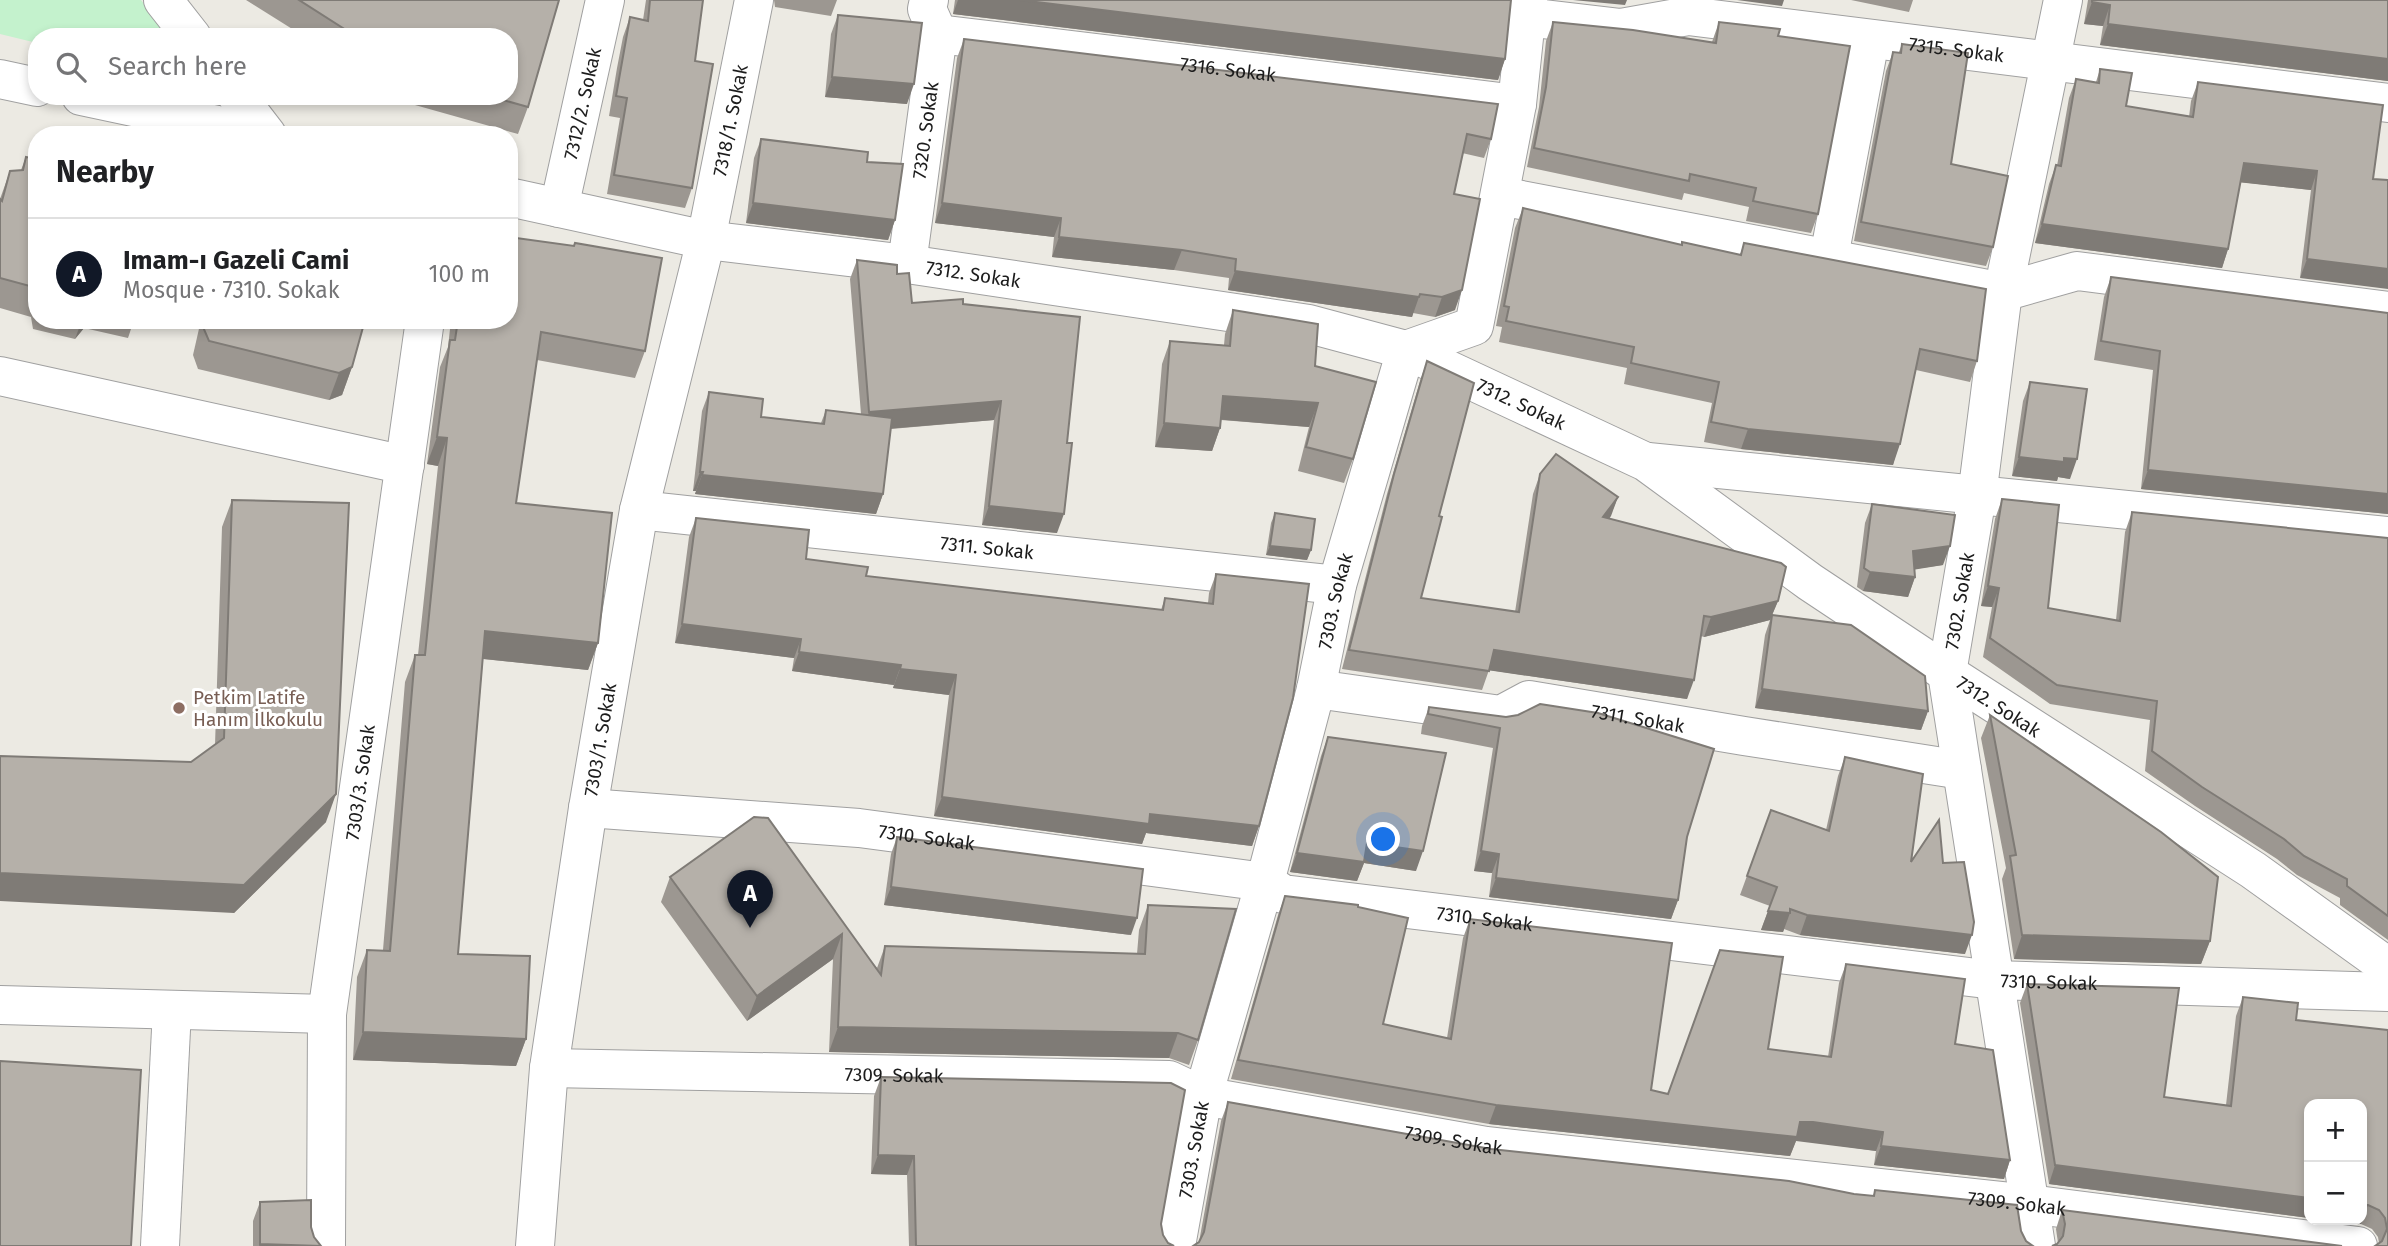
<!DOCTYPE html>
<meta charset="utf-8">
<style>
body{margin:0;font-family:"Fira Sans",sans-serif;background:#f6f6f6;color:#202124}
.controls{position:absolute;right:21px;bottom:21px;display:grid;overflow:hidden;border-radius:14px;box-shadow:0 4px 10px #0003}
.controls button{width:63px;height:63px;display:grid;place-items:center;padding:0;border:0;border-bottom:2px solid #e0e0e0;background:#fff;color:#202124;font:35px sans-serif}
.you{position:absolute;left:1384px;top:840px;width:24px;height:24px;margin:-18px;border:5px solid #fff;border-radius:50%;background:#1a73e8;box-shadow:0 0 0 10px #1a73e833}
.badge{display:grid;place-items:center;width:46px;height:46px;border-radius:50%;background:#111827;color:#fff;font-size:23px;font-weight:700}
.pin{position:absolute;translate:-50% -58px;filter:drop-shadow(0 2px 4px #0008)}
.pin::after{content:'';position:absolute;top:37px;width:24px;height:21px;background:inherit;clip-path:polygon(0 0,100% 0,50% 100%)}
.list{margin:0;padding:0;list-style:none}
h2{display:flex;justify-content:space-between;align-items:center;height:91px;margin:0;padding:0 28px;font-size:30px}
h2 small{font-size:23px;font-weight:400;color:#757577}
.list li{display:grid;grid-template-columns:46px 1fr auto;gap:21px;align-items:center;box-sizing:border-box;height:112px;padding:0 28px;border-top:2px solid #e0e0e0}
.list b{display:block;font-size:26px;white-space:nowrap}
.list p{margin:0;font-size:23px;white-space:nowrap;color:#757577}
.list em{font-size:23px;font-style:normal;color:#757577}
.icon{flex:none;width:38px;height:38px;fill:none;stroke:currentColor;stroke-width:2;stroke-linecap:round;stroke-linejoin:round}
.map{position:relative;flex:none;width:2388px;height:1246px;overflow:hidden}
.search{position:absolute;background:#fff;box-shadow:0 4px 10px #0003;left:28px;top:28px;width:490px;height:77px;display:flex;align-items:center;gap:18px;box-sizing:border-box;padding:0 24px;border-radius:28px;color:#757577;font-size:26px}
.panel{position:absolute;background:#fff;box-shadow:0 4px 10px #0003;left:28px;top:126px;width:490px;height:203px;border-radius:28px}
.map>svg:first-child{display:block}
.park{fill:#c4f2cd}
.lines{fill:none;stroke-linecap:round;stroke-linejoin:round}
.minor-casing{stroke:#a0a0a0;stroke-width:40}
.minor{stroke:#fff;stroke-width:38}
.wall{fill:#9c9791}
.shaded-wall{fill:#7f7b76}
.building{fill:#b5b0a9;stroke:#7f7b76;stroke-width:2}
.education-dot{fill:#8d6e63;stroke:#fff;stroke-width:2.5}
.labels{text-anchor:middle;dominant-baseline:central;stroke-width:6;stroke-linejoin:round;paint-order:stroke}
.street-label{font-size:19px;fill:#1c1c1c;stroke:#fff}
.education-label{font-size:19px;fill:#785e54;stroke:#fff;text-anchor:start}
</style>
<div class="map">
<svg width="2388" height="1246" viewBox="0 0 2388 1246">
<rect width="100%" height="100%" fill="#eceae3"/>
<!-- park -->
<polygon class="park" points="0,0 141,0 169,37 37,37 37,43 0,34"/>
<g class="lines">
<!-- minor casing -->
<g class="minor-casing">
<g id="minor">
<polyline points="163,0 192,37"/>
<path id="s1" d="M1526,17L1621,28L1688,16L2388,103"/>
<path id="s2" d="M938,34L1517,104"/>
<polyline points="0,79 37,87"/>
<polyline points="81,96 265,135"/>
<polyline points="237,96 267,135"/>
<polyline points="1500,196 2003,292 2077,271 2388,311"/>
<path id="s3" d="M509,197L706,240L907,264L1309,324L1406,350L1646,462L1810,582L1947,673L2253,870L2388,967"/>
<path id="s4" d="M559,208L605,0"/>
<polyline points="1829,257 1870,40"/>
<path id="s5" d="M907,264L938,34L927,9L929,0"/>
<polyline points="0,376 405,465"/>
<polyline points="1648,462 2388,536"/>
<path id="s6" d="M639,510L1337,585"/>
<path id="s7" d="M1316,689L1501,715L1529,700L1744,736L1962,770"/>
<path id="s8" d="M588,808L859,828L1265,882L1283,894L1994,980L2388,992"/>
<polyline points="0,1005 327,1014"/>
<path id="s9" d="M549,1068L1169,1080L1203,1096L1486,1146L2029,1204L2358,1246"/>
<polyline points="160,1246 172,1010"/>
<path id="s10" d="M326,1246L327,1014L425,320"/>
<path id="s11" d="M535,1246L549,1068L588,808L639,510L706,240L754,0"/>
<path id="s12" d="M1176,1246L1203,1096L1265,882L1316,689L1337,585L1406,350L1474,326L1517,104L1528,0"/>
<path id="s13" d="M2036,1246L1947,673L1977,496L2003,292L2063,0"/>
</g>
</g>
<!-- minor -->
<use href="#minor" class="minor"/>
</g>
<!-- wall -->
<g class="wall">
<polygon points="246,0 559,0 528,107 518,134 383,96 509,96 509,37 305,37"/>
<polygon points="646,0 703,0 695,61 692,188 685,208 607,194 620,118 609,116 617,68 623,37 630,17 643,20"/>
<polygon points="774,0 837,0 831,16 775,7"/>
<polygon points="955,0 1511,0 1505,59 1498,80 953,14"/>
<polygon points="1851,0 1913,0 1909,12"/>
<polygon points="2088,0 2388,0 2388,81 2100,45 2103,26 2084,24"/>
<polygon points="838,15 907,104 825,97 831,34"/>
<polygon points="1553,22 1712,42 1719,22 1778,36 1818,214 1811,233 1746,221 1749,207 1684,193 1682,200 1527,167 1539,107 1546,41"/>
<polygon points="964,39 1498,104 1491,139 1484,158 1462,153 1454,194 1455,310 1435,317 1413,313 1412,317 1228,290 1229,278 1174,270 1052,257 1054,237 935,223 957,58"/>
<polygon points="1902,44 1951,164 1993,247 1986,266 1854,241 1886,71 1893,52 1899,52"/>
<polygon points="2100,69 2126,106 2189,117 2191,101 2198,82 2373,179 2300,278 2311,190 2240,182 2228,249 2222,268 2035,243 2049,184 2056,165 2057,166 2069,98 2076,79 2096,82"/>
<polygon points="761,139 867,162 895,220 888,240 746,223 754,158"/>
<polygon points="26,157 37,159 37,320 150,320 133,323 128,338 84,328 75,339 33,329 31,317 0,308 0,199 10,171 21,170"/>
<polygon points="1523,208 1681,245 1740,255 1744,243 1977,361 1970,382 1916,370 1893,465 1741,449 1704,442 1712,403 1624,384 1627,368 1499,342 1502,327 1496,326 1515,228"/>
<polygon points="857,260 897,274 912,303 963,304 1057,533 982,525 994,420 891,429 883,494 876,514 695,494 696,491 693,491 702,411 709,392 761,417 821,423 826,410 861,414 850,279"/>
<polygon points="2111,277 2388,313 2388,514 2141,489 2153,370 2094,360 2104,297"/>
<polygon points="1233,310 1315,366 1353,459 1344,483 1298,471 1309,427 1221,420 1220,428 1212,451 1155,447 1162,364 1170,341 1224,345 1225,334"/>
<polygon points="201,320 365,320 352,367 342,395 329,400 198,369 193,355"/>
<polygon points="451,320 509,320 645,351 635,378 537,360 516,503 598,643 588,670 483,659 458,954 526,1039 516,1066 353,1060 357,977 367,950 383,950 405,682 415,655 418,655 438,466 427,464 440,367 448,347"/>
<polygon points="1427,361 1439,516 1421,598 1515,612 1533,494 1540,474 1618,497 1609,519 1778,601 1772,615 1928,711 1921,730 1755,708 1765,635 1770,620 1704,637 1701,636 1687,699 1489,670 1482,690 1342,669 1387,494 1420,381"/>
<polygon points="2030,382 2070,479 2058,477 2057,481 2012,476 2023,401"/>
<polygon points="2002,499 2048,608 2116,620 2125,532 2132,512 2388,538 2388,940 2340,905 2340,898 2297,875 2277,859 2195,806 2145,771 2150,720 2050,704 1983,657 1992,607 1981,606 1995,519"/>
<polygon points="232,500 326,822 234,913 191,762 215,745 222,527"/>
<polygon points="1872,504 1943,565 1914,569 1915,577 1908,597 1863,591 1857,587 1865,523"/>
<polygon points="1275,513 1311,550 1307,560 1266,555 1271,523"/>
<polygon points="696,518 806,559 866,576 1161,610 1165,598 1208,603 1209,593 1216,574 1259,826 1252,846 1146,833 1142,844 934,816 949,695 893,688 894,685 792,671 794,658 675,643 689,537"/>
<polygon points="1429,707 1506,717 1687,837 1678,900 1671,919 1489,897 1492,873 1474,871 1493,748 1421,734 1422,726"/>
<polygon points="1990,715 2210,941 2201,964 2014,959 2002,879 2006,868 1981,738"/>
<polygon points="1328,737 1416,871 1364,863 1357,881 1290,872 1321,756"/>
<polygon points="1845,757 1911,862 1943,863 1965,954 1800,935 1784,929 1783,932 1761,930 1770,906 1740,895 1771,810 1826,830 1838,776"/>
<polygon points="754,817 877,968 885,946 1137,954 1139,930 1148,905 1198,1040 1189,1065 1169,1058 829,1052 833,959 747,1021 661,902 670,877"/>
<polygon points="897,837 1131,935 884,905 891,854"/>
<polygon points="1285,896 1383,1024 1447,1038 1463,938 1470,919 1651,1090 1668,1094 1768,1049 1828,1057 1839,983 1846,964 1955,1044 2010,1160 2004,1179 1874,1165 1876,1151 1806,1141 1796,1141 1790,1156 1489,1124 1231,1079 1278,915"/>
<polygon points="2027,984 2164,1097 2226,1105 2236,1016 2243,997 2296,1020 2388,1030 2388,1246 2379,1243 2378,1237 2372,1229 2361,1224 2324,1220 2362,1220 2309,1104 2309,1218 2049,1184 2020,1003"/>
<polygon points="881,1077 1161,1224 1163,1235 1168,1243 1174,1246 909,1246 907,1175 871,1174 874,1096"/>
<polygon points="1228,1102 1491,1149 1854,1194 1873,1196 1875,1190 2021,1231 2026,1241 1199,1242 1221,1121"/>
<polygon points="260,1202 311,1227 314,1237 321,1246 253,1246 253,1221"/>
<polygon points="2062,1210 2342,1246 2058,1243 2056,1229"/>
</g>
<!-- shaded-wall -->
<g class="shaded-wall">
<polygon points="958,0 1020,0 1505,59 1498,80 953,14"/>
<polygon points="1573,0 1627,0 1625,5"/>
<polygon points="1737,0 1784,0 1782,6"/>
<polygon points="2092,2 2110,5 2103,26 2084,24"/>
<polygon points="2108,24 2388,59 2388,81 2100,45"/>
<polygon points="832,77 914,84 907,104 825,97"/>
<polygon points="2244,163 2317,171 2311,190 2237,182"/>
<polygon points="753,203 895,220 888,240 746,223"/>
<polygon points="942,203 1061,218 1054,237 935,223"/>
<polygon points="2042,224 2228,249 2222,268 2035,243"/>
<polygon points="1059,237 1182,250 1174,270 1052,257"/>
<polygon points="2307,259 2388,269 2388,289 2300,278"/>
<polygon points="1235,271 1419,297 1412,317 1228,290"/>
<polygon points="1462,290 1455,310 1435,317 1442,297"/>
<polygon points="82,320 87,320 84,328 75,339"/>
<polygon points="134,320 150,320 133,323"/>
<polygon points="352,367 342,395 329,400 339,373"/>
<polygon points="1223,396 1318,403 1309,427 1214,419"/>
<polygon points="1001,401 994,420 862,431 869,412"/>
<polygon points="1164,423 1220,428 1212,451 1155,447"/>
<polygon points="1748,429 1900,444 1893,465 1741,449"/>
<polygon points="437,437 447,438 438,466 427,464"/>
<polygon points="2019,457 2064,458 2077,459 2070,479 2058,477 2057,481 2012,476"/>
<polygon points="2148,470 2388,494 2388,514 2141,489"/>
<polygon points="700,472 703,472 696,491 693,491"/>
<polygon points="702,475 883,494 876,514 695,494"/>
<polygon points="1618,497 1611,516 1596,537 1603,517"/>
<polygon points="989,506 1064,514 1057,533 982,525"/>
<polygon points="1270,546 1311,550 1307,560 1266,555"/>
<polygon points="1950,546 1943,565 1906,571 1913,551"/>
<polygon points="1870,572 1915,577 1908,597 1863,591"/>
<polygon points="1988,586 1999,588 1992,607 1981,606"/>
<polygon points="1778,601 1770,620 1704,637 1711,617"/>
<polygon points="682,624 801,639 794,658 675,643"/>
<polygon points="485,631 598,643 588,670 475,658"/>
<polygon points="1494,650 1694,680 1687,699 1487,670"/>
<polygon points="799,652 901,665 894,685 792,671"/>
<polygon points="900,669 956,675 949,695 893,688"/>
<polygon points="1762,689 1928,711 1921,730 1755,708"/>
<polygon points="336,794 326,822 234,913 0,901 0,873"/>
<polygon points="942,797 1150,814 1259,826 1252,846 1146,833 1142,844 934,816"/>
<polygon points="1367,843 1423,851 1416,871 1364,863 1357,881 1290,872 1297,853"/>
<polygon points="1481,851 1499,854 1492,873 1474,871"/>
<polygon points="1496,878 1678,900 1671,919 1489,897"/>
<polygon points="891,887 1137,918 1131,935 884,905"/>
<polygon points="1768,911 1790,913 1783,932 1761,930"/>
<polygon points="1807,915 1972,935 1965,954 1800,935"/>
<polygon points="842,934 833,959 747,1021 757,996"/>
<polygon points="2022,935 2210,941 2201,964 2014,959"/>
<polygon points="838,1027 1178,1033 1169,1058 829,1052"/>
<polygon points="363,1032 526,1039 516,1066 353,1060"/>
<polygon points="1496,1105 1813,1122 1883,1132 1876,1151 1796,1141 1790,1156 1489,1124"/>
<polygon points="1881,1146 2010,1160 2004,1179 1874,1165"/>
<polygon points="878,1155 914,1156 907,1175 871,1174"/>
<polygon points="2055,1165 2309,1198 2309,1218 2049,1184"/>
<polygon points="2362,1205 2368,1205 2361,1224 2324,1220 2362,1220"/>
<polygon points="260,1244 310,1246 259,1246"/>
</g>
<!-- building -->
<g class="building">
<polygon points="299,0 559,0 528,107 489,96 509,96 509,37 357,37"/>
<polygon points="650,0 703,0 695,61 713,64 692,188 614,175 627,98 616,96 630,17 648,21"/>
<polygon points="1020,0 1511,0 1505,59"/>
<polygon points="2092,0 2388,0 2388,59 2108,24 2110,5 2092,2"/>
<polygon points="838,15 922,23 914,84 832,77"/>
<polygon points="1553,22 1633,30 1716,43 1719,22 1780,29 1778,36 1850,46 1818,214 1753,201 1756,188 1690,174 1689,181 1534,148 1546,87"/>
<polygon points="964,39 1498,104 1491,139 1467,134 1454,194 1480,199 1462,290 1442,297 1420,294 1419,297 1235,271 1236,259 1182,250 1059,237 1061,218 942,203"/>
<polygon points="1902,44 1968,53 1951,164 2008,176 1993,247 1861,222 1893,52 1901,53"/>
<polygon points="2100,69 2132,73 2126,106 2193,117 2198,82 2383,105 2373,179 2388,180 2388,269 2307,259 2317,171 2244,163 2228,249 2042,224 2056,165 2061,166 2076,79 2099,83"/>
<polygon points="761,139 868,152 867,162 903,164 895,220 753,203"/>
<polygon points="26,157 37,159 37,288 0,278 0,199 2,201 10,171 23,170"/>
<polygon points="1523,208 1682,245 1682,242 1741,255 1744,243 1986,289 1977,361 1920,349 1900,444 1748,429 1711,422 1719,382 1631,363 1634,347 1506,321 1509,307 1504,306"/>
<polygon points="509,237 574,246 575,243 662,258 645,351 541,332 516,503 612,513 598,643 485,631 458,954 530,956 526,1039 363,1032 367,950 390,951 415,655 425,655 447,438 437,437 450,340 455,340 458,320 509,320"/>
<polygon points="857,260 897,265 897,274 909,273 912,303 963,299 963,304 1080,317 1067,443 1072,443 1064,514 989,506 1001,401 869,412"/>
<polygon points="2111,277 2388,313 2388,494 2148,470 2160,351 2101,341"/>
<polygon points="1233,310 1318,324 1315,366 1376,382 1353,459 1306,447 1318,403 1223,396 1220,428 1164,423 1170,341 1230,346"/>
<polygon points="205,320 365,320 352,367 339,373 209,341 203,327"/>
<polygon points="1427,361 1474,383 1439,516 1442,517 1421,598 1519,612 1540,474 1556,454 1618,497 1603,517 1781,563 1786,567 1778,601 1711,617 1704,616 1694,680 1494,650 1489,671 1349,650 1394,474"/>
<polygon points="2030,382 2087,389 2077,459 2064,458 2064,462 2019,457"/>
<polygon points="709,392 763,399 761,417 824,424 826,410 892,418 883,494 702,475 703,472 700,472"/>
<polygon points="2002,499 2059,505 2048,608 2120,621 2132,512 2388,538 2388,916 2347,886 2347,879 2304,856 2284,839 2202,787 2152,751 2157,701 2057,685 1990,638 1999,588 1988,586"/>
<polygon points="232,500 349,503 336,794 244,885 0,873 0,756 191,762 224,738"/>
<polygon points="1872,504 1955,515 1950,546 1913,551 1915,577 1870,572 1864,568"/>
<polygon points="1275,513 1315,519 1311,550 1270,546"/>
<polygon points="696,518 809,530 806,559 868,567 866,576 1163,610 1165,598 1213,604 1216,574 1309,584 1293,698 1259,826 1150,814 1149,824 942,797 956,675 900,669 901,665 799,652 801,639 682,624"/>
<polygon points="1772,615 1851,625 1925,676 1928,711 1762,689"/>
<polygon points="1540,704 1598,713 1714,749 1687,837 1678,900 1496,878 1499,854 1481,851 1500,728 1428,714 1429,707 1506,717 1518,715"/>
<polygon points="1990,715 2161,832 2218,877 2210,941 2022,935 2010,856 2016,855"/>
<polygon points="1328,737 1446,753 1423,851 1367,843 1364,862 1297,853"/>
<polygon points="1845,757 1923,774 1911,862 1939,820 1943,863 1964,862 1974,922 1972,935 1807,915 1790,909 1790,913 1768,911 1777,887 1747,876 1771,810 1829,831"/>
<polygon points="754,817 768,818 881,975 885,946 1145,954 1148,905 1236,909 1198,1040 1178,1033 838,1027 842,934 757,996 670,877"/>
<polygon points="897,837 1143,869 1137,918 891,887"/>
<polygon points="1285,896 1358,905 1358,907 1408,918 1383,1024 1451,1039 1470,919 1672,943 1651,1090 1668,1094 1720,950 1783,957 1768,1049 1831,1057 1846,964 1965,979 1955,1044 1993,1050 2010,1160 1881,1146 1883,1132 1813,1122 1800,1122 1797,1137 1496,1105 1238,1060"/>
<polygon points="2027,984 2179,988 2164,1097 2231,1106 2243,997 2298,1003 2296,1020 2388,1030 2388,1246 2375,1246 2382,1241 2387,1229 2385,1218 2379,1210 2368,1205 2362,1205 2362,1104 2309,1104 2309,1198 2055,1165"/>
<polygon points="0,1061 141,1070 131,1246 0,1246"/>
<polygon points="881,1077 1171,1083 1185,1090 1161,1224 1163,1235 1168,1243 1174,1246 916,1246 914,1156 878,1155"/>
<polygon points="1228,1102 1491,1149 1789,1181 1854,1194 1874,1196 1875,1190 2017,1205 2021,1231 2026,1241 2033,1246 1193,1246 1199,1242 1204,1232"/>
<polygon points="311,1200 311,1227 314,1237 321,1246 260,1244 260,1202"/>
<polygon points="2062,1210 2342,1246 2052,1246 2057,1244 2063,1236 2065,1224"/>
</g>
<!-- markers -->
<circle class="education-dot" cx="179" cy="708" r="7"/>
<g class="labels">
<!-- street labels -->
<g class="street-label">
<text stroke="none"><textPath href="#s1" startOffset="434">7315. Sokak</textPath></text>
<text stroke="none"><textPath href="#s2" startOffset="292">7316. Sokak</textPath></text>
<text stroke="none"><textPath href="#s4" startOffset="107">7312/2. Sokak</textPath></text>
<text stroke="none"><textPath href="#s11" startOffset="1144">7318/1. Sokak</textPath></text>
<text stroke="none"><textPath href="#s5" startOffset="135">7320. Sokak</textPath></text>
<text stroke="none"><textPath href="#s3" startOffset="471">7312. Sokak</textPath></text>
<text stroke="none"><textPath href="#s3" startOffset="1038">7312. Sokak</textPath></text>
<text stroke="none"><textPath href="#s6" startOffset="350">7311. Sokak</textPath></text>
<text stroke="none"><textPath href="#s13" startOffset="653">7302. Sokak</textPath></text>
<text stroke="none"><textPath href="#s12" startOffset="665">7303. Sokak</textPath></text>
<text stroke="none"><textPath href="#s3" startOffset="1605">7312. Sokak</textPath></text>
<text stroke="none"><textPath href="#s7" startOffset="329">7311. Sokak</textPath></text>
<text stroke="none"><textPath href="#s11" startOffset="511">7303/1. Sokak</textPath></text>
<text stroke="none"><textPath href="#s10" startOffset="466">7303/3. Sokak</textPath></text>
<text stroke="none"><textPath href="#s8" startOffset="340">7310. Sokak</textPath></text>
<text stroke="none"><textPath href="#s8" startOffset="906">7310. Sokak</textPath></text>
<text stroke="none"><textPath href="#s8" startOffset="1474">7310. Sokak</textPath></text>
<text stroke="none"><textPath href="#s9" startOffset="345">7309. Sokak</textPath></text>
<text stroke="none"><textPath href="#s9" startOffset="912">7309. Sokak</textPath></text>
<text stroke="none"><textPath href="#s12" startOffset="98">7303. Sokak</textPath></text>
<text stroke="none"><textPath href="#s9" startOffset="1479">7309. Sokak</textPath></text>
</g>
<!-- education labels -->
<g class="education-label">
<text x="193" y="697">Petkim Latife<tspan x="193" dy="22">Hanım İlkokulu</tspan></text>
</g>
</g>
</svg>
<div class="controls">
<button>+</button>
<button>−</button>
</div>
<div class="you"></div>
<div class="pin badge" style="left:750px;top:928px">A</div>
<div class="search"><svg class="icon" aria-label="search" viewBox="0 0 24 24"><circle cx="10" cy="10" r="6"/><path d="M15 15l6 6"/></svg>Search here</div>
<section class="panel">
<h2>Nearby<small></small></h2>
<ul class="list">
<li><span class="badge">A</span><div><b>Imam-ı Gazeli Cami</b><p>Mosque · 7310. Sokak</p></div><em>100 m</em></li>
</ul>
</section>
</div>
